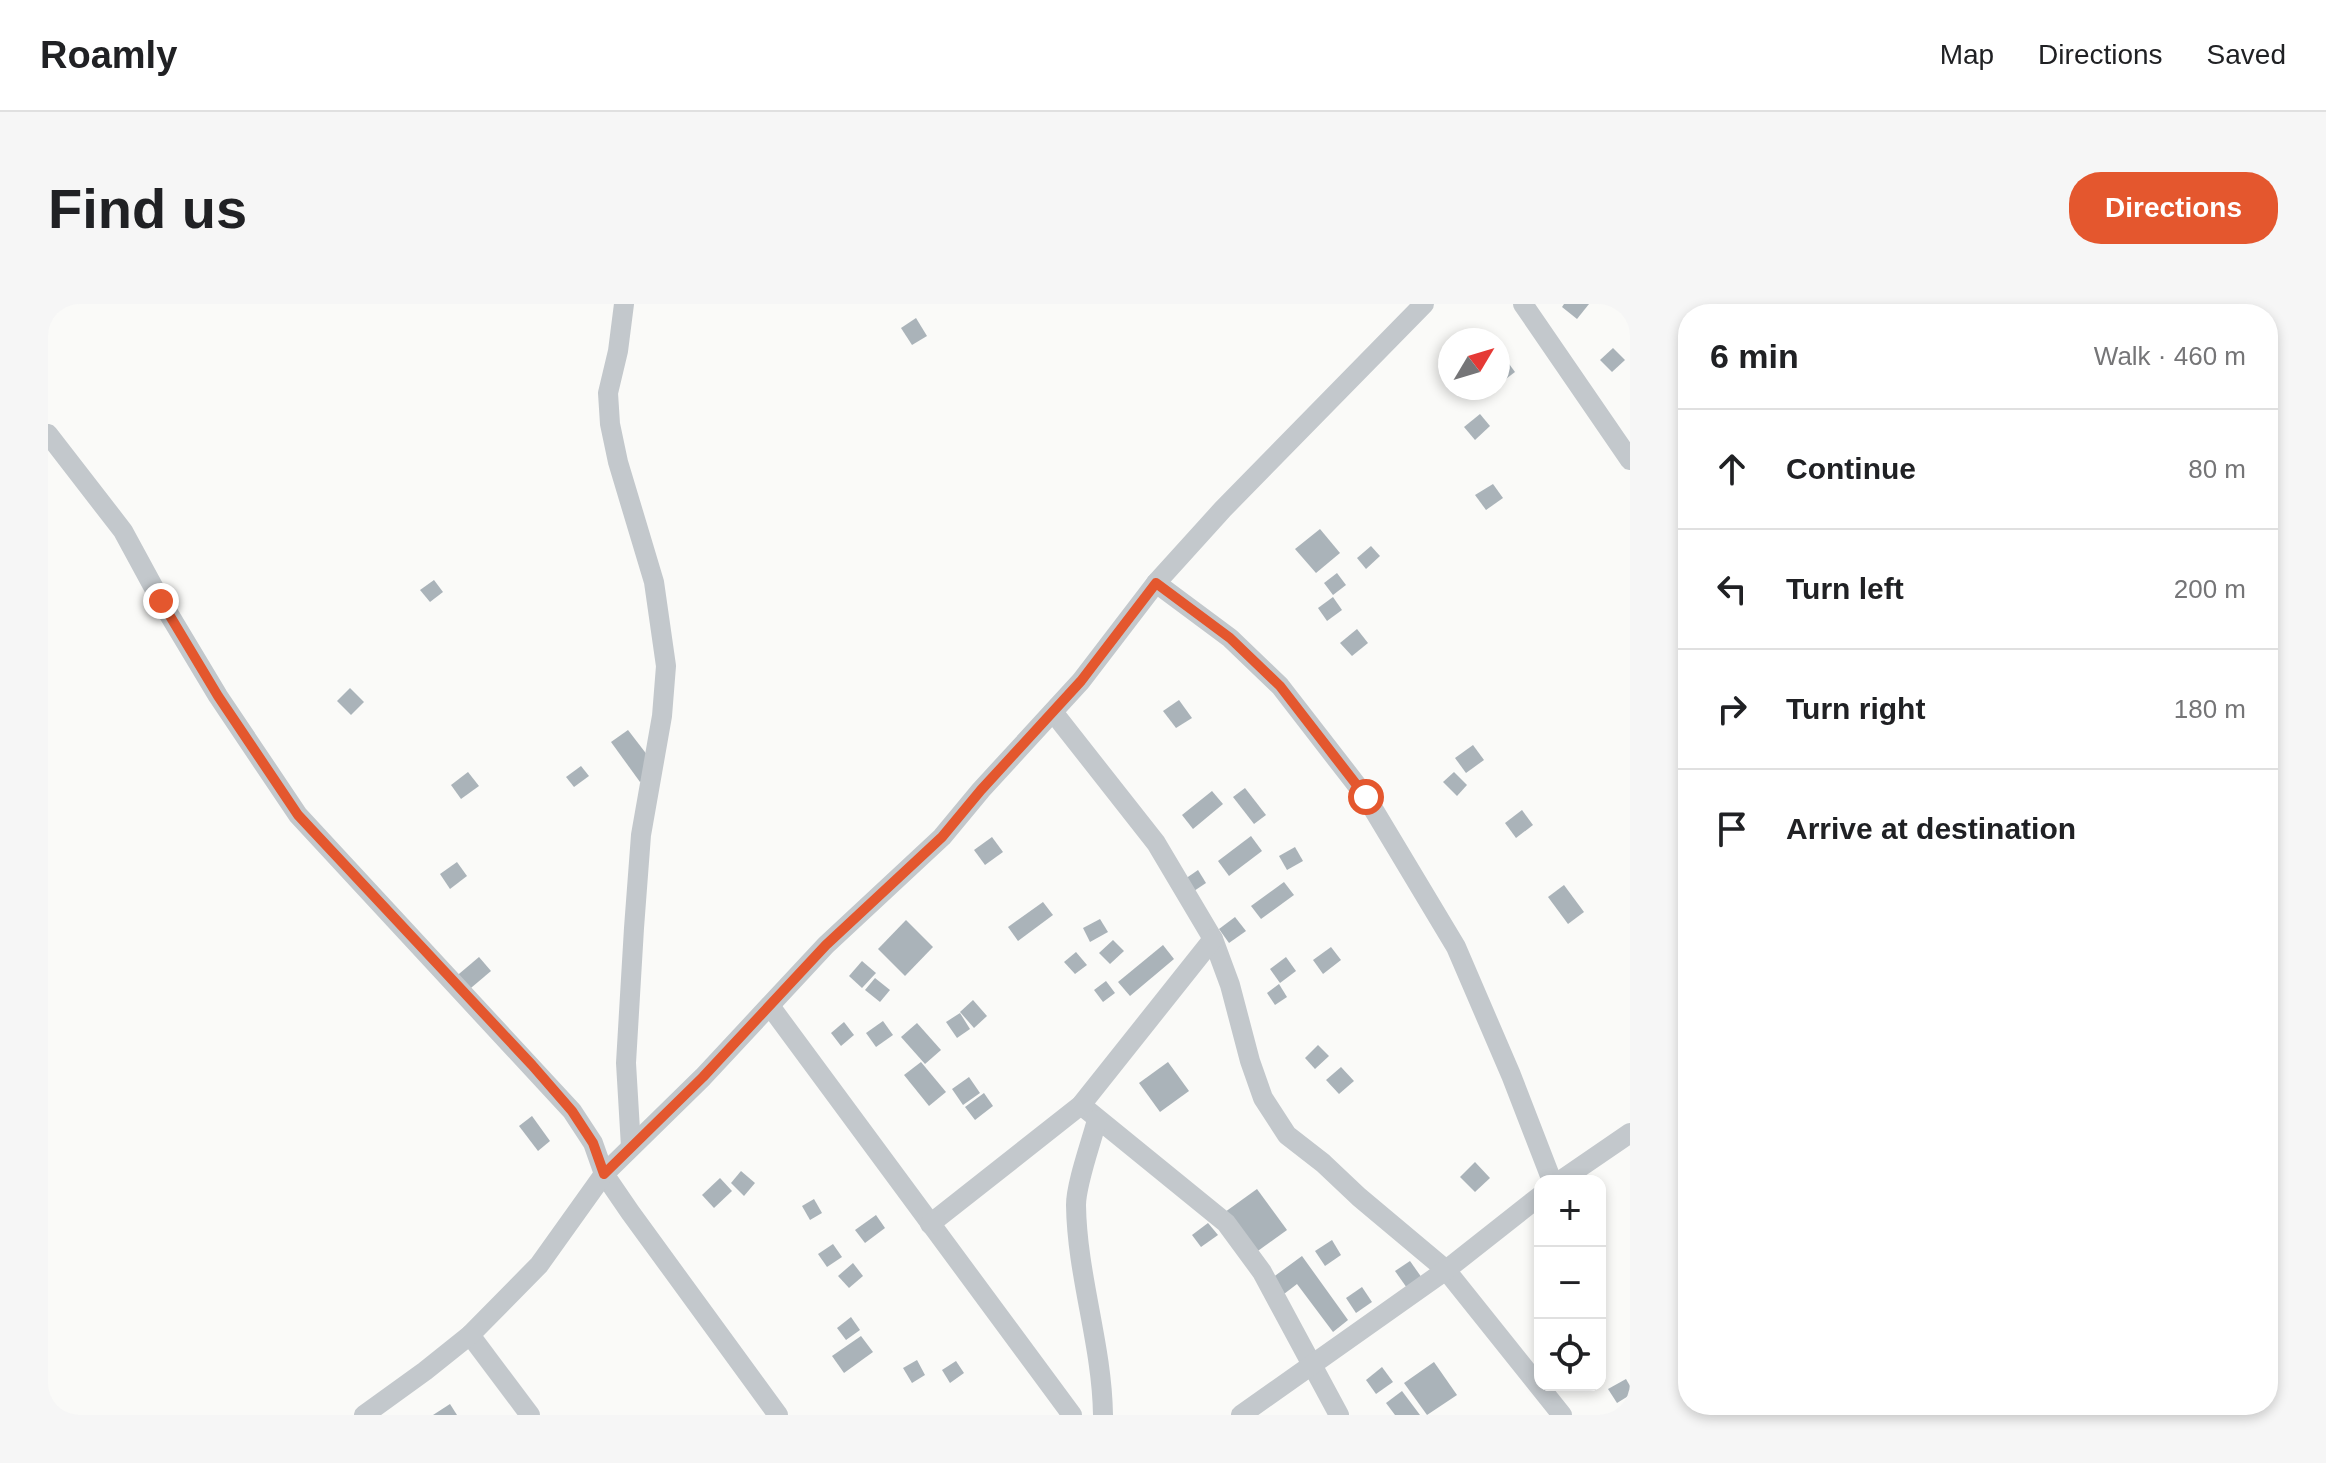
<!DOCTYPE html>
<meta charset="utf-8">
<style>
body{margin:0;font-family:Helvetica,sans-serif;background:#f6f6f6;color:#202124}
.controls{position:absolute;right:24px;bottom:24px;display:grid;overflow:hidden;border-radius:16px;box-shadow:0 4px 12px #0003}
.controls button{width:72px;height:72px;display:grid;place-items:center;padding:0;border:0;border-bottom:2px solid #e0e0e0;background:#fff;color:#202124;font:40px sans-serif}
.compass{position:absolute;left:1390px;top:24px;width:72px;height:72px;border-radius:50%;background:#fff;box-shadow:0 4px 12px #0003;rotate:52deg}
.stop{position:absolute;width:24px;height:24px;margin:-18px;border:6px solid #e4572e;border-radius:50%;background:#fff}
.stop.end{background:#e4572e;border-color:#fff;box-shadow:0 2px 8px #0008}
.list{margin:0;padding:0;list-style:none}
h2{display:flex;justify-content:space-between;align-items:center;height:104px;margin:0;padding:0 32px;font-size:34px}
h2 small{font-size:26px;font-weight:400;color:#757577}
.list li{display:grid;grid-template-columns:52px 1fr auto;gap:24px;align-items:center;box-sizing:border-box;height:120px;padding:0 32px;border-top:2px solid #e0e0e0}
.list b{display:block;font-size:30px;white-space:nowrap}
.list em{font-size:26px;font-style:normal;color:#757577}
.icon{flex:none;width:44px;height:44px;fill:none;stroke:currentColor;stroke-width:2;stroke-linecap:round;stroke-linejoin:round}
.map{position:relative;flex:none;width:1582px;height:1111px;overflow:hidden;border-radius:32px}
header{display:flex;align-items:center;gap:48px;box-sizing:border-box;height:112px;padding:0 40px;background:#fff;border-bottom:2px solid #e0e0e0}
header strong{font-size:38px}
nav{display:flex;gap:44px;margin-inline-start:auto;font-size:28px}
.intro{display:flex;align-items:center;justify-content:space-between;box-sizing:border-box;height:192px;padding:0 48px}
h1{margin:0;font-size:56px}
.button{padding:20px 36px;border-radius:32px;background:#e4572e;color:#fff;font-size:28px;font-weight:700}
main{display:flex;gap:48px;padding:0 48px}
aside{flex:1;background:#fff;border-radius:32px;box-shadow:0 4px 12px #0003}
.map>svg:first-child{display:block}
.building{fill:#aab3b9}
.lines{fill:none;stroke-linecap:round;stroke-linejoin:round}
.minor{stroke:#c3c8cc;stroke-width:20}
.route{stroke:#e4572e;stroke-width:10}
</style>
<header>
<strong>Roamly</strong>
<nav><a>Map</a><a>Directions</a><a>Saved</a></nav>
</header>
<div class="intro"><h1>Find us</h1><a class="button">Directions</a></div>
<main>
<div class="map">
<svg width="1582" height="1111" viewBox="0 0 1582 1111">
<rect width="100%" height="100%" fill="#fafaf8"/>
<!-- building -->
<g class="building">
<polygon points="1516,0 1541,0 1529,15 1514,3"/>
<polygon points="868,14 879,32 864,41 853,24"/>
<polygon points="1565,44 1577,56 1564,68 1552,56"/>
<polygon points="1456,53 1467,68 1450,81 1450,57"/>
<polygon points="1432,110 1442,122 1427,136 1416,123"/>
<polygon points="1445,180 1455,194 1438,206 1427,191"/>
<polygon points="1272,225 1292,249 1268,269 1247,245"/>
<polygon points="1323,242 1332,252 1318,265 1309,254"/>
<polygon points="1289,269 1298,281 1285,291 1276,279"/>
<polygon points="386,276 395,288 382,298 372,286"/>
<polygon points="1285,293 1294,306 1279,317 1270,304"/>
<polygon points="1309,325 1320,339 1304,352 1292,339"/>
<polygon points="302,384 316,398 303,411 289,397"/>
<polygon points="1131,396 1144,414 1128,424 1115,407"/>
<polygon points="580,426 610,465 592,478 563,438"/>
<polygon points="1425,441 1436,456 1418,469 1407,454"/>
<polygon points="533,462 541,472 526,483 518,473"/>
<polygon points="420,468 431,482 413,495 403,481"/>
<polygon points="1406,468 1419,481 1409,492 1395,478"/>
<polygon points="1197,484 1218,511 1206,520 1185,493"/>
<polygon points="1164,487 1175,500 1145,525 1134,511"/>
<polygon points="1474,506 1485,521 1468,534 1457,519"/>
<polygon points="1203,532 1214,547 1181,572 1170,557"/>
<polygon points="944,533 955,548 937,561 926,546"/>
<polygon points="1247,543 1255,557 1239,566 1231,552"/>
<polygon points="409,558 419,572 402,585 392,570"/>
<polygon points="1150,566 1158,579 1146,587 1137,575"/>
<polygon points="1236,578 1246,591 1213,615 1203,602"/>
<polygon points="1516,581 1536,608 1520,620 1500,593"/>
<polygon points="995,598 1005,611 970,637 960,623"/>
<polygon points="1187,613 1198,627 1181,639 1171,625"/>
<polygon points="1052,615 1060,628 1042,638 1035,624"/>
<polygon points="858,616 885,643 857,672 830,645"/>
<polygon points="1065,636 1076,647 1062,660 1051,649"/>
<polygon points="1115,641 1126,655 1082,692 1070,678"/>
<polygon points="1283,643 1293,656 1275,670 1265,656"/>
<polygon points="1028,648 1039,661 1027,670 1016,658"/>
<polygon points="431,653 443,667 417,689 405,675"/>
<polygon points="1238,653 1248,667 1232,679 1222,665"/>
<polygon points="814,657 828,669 814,684 801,672"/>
<polygon points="827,674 842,686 832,698 817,686"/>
<polygon points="1058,677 1067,689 1055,698 1046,686"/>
<polygon points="1231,680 1239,693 1227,701 1219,689"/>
<polygon points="925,696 939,712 926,724 912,708"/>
<polygon points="912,709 922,725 909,734 898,718"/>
<polygon points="835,717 845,731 828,743 818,729"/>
<polygon points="796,718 806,731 793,742 783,729"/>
<polygon points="869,719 893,746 877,760 853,733"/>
<polygon points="1270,741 1281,752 1267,765 1257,754"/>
<polygon points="873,758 898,788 881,802 856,771"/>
<polygon points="1120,758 1141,787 1112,808 1091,779"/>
<polygon points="1293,763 1306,777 1291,790 1278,776"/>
<polygon points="921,773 932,789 915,801 904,785"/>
<polygon points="936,789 945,802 927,816 917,803"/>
<polygon points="484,812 502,837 490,847 471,822"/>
<polygon points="1427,858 1442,874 1427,888 1412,873"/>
<polygon points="693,867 707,879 696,892 683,879"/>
<polygon points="672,874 684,887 666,904 654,891"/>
<polygon points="1209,885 1239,926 1207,949 1177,908"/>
<polygon points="766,895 774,909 762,916 754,902"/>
<polygon points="828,911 837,924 817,939 807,926"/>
<polygon points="1160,919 1170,931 1153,943 1144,931"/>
<polygon points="1284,936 1293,951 1277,962 1267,947"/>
<polygon points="785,940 794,953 779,963 770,950"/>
<polygon points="1254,952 1300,1016 1285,1028 1249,980 1236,990 1224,974"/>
<polygon points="1362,957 1374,974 1359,984 1347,967"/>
<polygon points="805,959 815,972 801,984 790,972"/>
<polygon points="1314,983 1324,998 1308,1009 1298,994"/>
<polygon points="803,1013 812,1026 798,1036 789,1024"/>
<polygon points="813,1032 825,1048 796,1069 784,1052"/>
<polygon points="869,1056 877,1071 864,1079 855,1064"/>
<polygon points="908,1057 916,1069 902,1079 894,1066"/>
<polygon points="1386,1058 1409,1091 1379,1111 1356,1079"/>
<polygon points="1334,1063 1345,1078 1328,1090 1318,1076"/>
<polygon points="1578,1075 1582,1082 1582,1091 1569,1099 1560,1085"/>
<polygon points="1354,1087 1372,1111 1347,1111 1338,1099"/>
<polygon points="402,1100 409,1111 385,1111"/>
</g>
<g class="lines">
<!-- minor -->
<g class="minor">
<polyline points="576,0 570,47 560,89 562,120 570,158 606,278 618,362 614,412 593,531 586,624 578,759 583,843"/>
<polyline points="1475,0 1582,156"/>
<polyline points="0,130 75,227 113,297 170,392 250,511 524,807 545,839 556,870 582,908 730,1111"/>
<polyline points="1108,279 1182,334 1232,382 1318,493 1408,643 1463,771 1504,877"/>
<polyline points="1005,408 1108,539 1165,635 1182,681 1202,757 1215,794 1239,831 1275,859 1311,893 1398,966 1514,1111"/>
<polyline points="722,702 1024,1111"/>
<polyline points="1033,801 1178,919 1214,968 1291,1111"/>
<path d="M1049,816C1043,839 1028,880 1028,901C1029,972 1054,1040 1055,1111"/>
<polyline points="1512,877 1582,829"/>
<polyline points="882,920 1033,801 1165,635"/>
<polyline points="422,1031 482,1111"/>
<polyline points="316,1111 377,1067 422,1031 491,961 556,870 655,773 778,641 894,533 933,486 1033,377 1108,279 1175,205 1376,0"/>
<polyline points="1193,1111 1398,966 1492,892"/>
</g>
</g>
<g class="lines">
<!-- route -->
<polyline class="route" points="113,297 170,392 250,511 484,761 524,807 545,839 556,870 655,773 778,641 894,533 933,486 1033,377 1108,279 1182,334 1232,382 1318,493"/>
</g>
</svg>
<div class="controls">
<button>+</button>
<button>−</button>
<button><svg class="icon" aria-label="locate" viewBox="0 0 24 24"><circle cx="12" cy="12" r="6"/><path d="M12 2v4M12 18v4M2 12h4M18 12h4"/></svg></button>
</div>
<svg class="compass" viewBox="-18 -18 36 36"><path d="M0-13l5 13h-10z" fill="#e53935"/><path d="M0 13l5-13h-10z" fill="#757577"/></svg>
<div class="stop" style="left:1318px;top:493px"></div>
<div class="stop end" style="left:113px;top:297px"></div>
</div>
<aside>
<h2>6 min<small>Walk · 460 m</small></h2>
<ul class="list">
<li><svg class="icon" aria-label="ahead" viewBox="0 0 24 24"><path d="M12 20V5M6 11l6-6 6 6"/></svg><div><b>Continue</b></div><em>80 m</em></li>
<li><svg class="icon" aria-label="left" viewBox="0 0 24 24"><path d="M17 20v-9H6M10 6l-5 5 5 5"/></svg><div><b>Turn left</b></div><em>200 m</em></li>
<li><svg class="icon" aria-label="right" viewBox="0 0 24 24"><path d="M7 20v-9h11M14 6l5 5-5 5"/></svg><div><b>Turn right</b></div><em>180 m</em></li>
<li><svg class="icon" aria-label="arrive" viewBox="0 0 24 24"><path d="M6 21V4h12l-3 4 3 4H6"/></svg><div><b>Arrive at destination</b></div></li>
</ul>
</aside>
</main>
